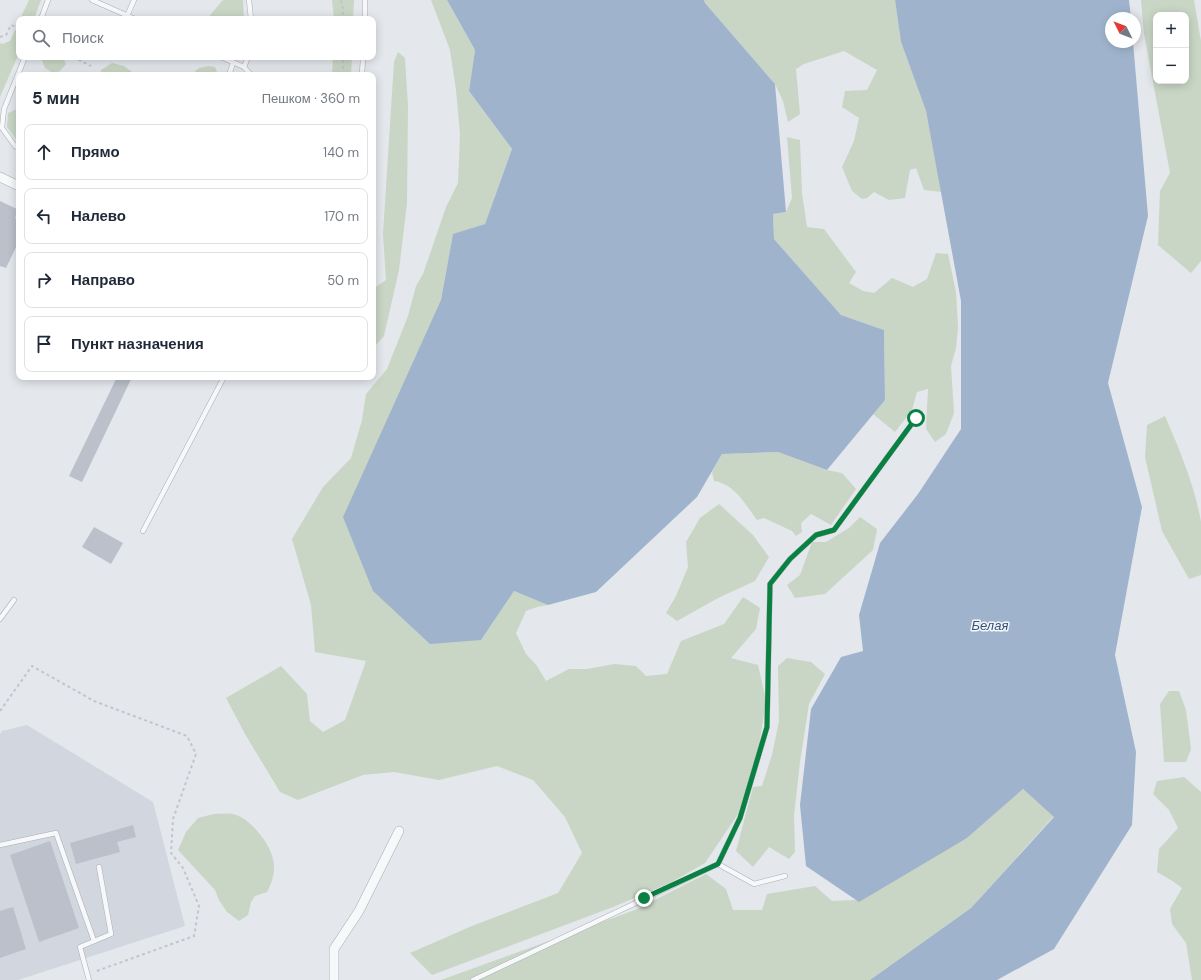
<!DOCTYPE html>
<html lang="ru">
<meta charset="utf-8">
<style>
body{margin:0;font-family:"DM Sans",sans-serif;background:#f6f6f7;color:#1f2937}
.controls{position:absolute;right:12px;top:12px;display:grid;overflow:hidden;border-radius:8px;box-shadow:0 2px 10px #0003}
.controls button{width:36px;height:36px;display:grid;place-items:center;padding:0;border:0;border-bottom:1px solid #e0e1e3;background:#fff;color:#1f2937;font:20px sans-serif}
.compass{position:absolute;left:1105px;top:12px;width:36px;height:36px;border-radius:50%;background:#fff;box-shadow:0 2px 10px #0003;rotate:312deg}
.stop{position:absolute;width:12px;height:12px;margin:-9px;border:3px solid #0b8043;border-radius:50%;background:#fff}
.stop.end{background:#0b8043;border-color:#fff;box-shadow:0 1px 4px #0008}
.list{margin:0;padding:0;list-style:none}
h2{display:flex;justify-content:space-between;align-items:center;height:52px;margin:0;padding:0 16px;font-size:17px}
h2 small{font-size:13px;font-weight:400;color:#747a83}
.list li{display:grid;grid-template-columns:26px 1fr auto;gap:12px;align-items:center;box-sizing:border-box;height:56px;margin:0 8px 8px;padding:0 8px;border:1px solid #e0e1e3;border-radius:8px}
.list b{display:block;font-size:15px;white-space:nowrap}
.list em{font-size:13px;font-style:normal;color:#747a83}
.icon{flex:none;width:22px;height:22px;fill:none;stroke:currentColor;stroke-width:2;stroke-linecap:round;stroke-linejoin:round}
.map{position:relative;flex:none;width:1201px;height:980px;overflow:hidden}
.search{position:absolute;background:#fff;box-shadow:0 2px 10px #0003;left:16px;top:16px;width:360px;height:44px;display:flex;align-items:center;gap:10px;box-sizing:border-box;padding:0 14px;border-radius:8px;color:#747a83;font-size:15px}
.panel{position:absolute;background:#fff;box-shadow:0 2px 10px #0003;left:16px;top:72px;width:360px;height:308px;border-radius:8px}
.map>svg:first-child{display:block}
.built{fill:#d2d6de}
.green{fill:#c9d6c5;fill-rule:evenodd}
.water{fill:#9fb4cc}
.building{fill:#bbc0ca}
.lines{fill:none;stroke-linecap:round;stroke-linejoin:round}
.lane-casing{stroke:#a9aeb7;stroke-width:5.5}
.street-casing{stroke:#a9aeb7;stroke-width:10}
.path{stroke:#c2c5cb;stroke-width:2;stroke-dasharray:3 3;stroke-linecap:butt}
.lane{stroke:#f7f8fa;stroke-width:4.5}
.street{stroke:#f7f8fa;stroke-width:9}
.route{stroke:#0b8043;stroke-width:5}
.labels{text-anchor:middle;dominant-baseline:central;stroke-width:3;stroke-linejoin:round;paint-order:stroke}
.water-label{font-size:13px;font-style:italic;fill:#34527a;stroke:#f4f6f9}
</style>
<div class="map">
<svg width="1201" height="980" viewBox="0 0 1201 980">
<rect width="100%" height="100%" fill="#e4e7ec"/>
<!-- built -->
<polygon class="built" points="27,725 153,802 185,926 18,980 0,980 0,734 2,731"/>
<!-- green -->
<g class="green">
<polygon points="29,0 41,0 34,19 20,19"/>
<polygon points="224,0 243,0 244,19 207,19 222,1"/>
<polygon points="332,0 354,0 353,19 334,19"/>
<polygon points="431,0 447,0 475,50 469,91 512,149 485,224 453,235 441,300 481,640 514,591 548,605 537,607 526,611 516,633 526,654 537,666 546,681 569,669 587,669 614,664 636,666 646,676 667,674 681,641 724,624 743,597 760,608 756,629 731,658 758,665 766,700 759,747 738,814 705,863 670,883 613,907 432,975 410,953 472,926 558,893 582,853 565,817 533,780 497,766 439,780 394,772 363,775 298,800 280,792 245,734 226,698 281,666 307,694 310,721 323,732 345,720 366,661 315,652 311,605 292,539 323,487 351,458 362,420 366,394 387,369 408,316 416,286 423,274 446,207 458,183 460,134 456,90 450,50"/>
<polygon points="704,0 895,0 901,42 926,111 942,192 924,190 916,168 910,170 905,198 889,200 874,192 867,198 862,199 852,191 842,167 854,141 859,118 842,107 845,91 867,90 877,70 844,51 804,64 796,69 800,114 788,122 783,101 775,84 705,3"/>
<path d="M1141,0H1194L1201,41V261L1191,273L1158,245L1160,191L1170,173L1144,34ZM1156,15H1186V81H1156Z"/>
<polygon points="15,30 19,32 19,53 0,97 0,43 2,44 10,41"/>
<polygon points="398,52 405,58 408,106 407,203 399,270 384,336 373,348 373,289 386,280 383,234 394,62"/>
<polygon points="43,57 63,57 66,64 60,71 53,73 45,68 42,60"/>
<polygon points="333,57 352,57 351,75 332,75"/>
<polygon points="112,63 124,66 136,75 101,75 101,70"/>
<polygon points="209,66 215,67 217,72 217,75 191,75 199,68"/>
<polygon points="19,108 19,143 7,127 8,113"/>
<polygon points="787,137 800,140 802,193 807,227 824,229 856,272 849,283 863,291 874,293 892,278 913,287 927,279 936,253 948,254 956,292 958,327 956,348 951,366 954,413 946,434 935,442 926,429 928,389 917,392 912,410 895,432 873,414 885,400 884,330 841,315 774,239 773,214 786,212 792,198"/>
<path d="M1165,416C1179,448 1195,487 1201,522C1201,537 1201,559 1201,575L1189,579L1162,531L1145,457L1147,425Z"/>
<path d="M778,452L827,470L842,473L856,489L831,525L811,514L801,523L802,532L796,536L792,531L764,518L757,520C745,504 735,484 714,481L712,472L722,454Z"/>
<polygon points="719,504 753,535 769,557 755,581 718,598 677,621 666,613 676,596 688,567 686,542 700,518"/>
<polygon points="860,517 877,529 873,550 825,594 795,598 787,585 800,575 812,542 826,542 849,528"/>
<polygon points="787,658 811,662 825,674 809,704 800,762 794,816 795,852 789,859 769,847 753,867 736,851 753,787 762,786 772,755 779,721 778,666"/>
<polygon points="1169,691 1179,691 1186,710 1191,749 1186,762 1164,762 1160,704"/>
<polygon points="1184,777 1201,792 1201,980 1192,980 1186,943 1172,924 1170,909 1182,888 1174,882 1157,872 1159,849 1178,828 1169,810 1153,794 1157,781"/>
<polygon points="1023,789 1054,816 971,908 870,980 441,980 635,910 706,874 726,889 733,910 762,910 767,894 815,886 832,901 855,900 967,838"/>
<path d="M214,814C220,814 227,813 233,814C249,817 270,843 273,859C276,870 272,883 267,892L255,896L251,902L248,915L239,921L227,912L219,900L215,890L178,850L186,832L198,818Z"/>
</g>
<!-- water -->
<g class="water">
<polygon points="447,0 704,0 705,3 775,84 786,212 773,214 774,239 841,315 884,330 885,400 827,470 778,452 722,454 697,497 596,592 548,605 514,591 481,640 430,644 373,591 343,517 441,300 453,234 485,224 512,149 469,91 475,50"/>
<polygon points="895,0 1129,0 1131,18 1111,18 1111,42 1133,42 1148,216 1108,383 1142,507 1115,655 1136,752 1132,825 1054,949 997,980 870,980 971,908 1054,817 1023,789 967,838 859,902 806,866 800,805 811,709 841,657 863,651 859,615 880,543 918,494 961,429 961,301 926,111 901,42"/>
</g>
<!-- building -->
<g class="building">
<polygon points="0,201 19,210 15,218 19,220 19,241 6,268 0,266"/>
<polygon points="117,377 132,377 82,482 69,476"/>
<polygon points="94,527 123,543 111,564 82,547"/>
<polygon points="133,825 136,837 117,842 120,852 76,864 70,843"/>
<polygon points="50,841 79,928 39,942 10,855"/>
<polygon points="13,907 26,949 0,958 0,911"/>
</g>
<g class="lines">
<!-- lane casing -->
<g class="lane-casing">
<g id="lane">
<polyline points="92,0 135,19"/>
<polyline points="249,0 251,19"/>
<polyline points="365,0 365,19"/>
<polyline points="127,16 134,0"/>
<polyline points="41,19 48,0"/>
<polyline points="221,57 244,67 251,75"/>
<polyline points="244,67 248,57"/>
<polyline points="229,75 233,63"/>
<polyline points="362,75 363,57"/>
<polyline points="19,148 15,146 2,128 4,109 25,57"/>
<polyline points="143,531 224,377"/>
<polyline points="0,619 14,600"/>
<polyline points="0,845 56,833 94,941"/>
<polyline points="718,864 754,884 785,876"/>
<polyline points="89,980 80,947 111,934 99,867"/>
<polyline points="473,980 718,864 740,818 767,727 770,584 790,559 816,535 834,530 916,418"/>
</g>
</g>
<!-- street casing -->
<g class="street-casing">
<g id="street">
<polyline points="0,177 19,186"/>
<polyline points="334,980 334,949 359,911 399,831"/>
</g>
</g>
<!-- path -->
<g class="path">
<polyline points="341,0 343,9 343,19"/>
<polyline points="0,37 6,35 11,25 19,28"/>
<polyline points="73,57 91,66"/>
<polyline points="343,75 343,57"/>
<polyline points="0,711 32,666 94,701 187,736 196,754 173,819 171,853 183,868 199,906 194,936 94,972"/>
</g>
<!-- lane -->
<use href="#lane" class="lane"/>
<!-- street -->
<use href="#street" class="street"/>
</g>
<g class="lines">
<!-- route -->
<polyline class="route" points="644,898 718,864 740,818 767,727 770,584 790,559 816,535 834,530 916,418"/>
</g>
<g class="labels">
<!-- water labels -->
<g class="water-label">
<text x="990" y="625">Белая</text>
</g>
</g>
</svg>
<div class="controls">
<button>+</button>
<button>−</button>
</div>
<svg class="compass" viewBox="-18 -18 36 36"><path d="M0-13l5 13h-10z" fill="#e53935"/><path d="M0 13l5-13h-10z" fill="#747a83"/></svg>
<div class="stop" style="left:916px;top:418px"></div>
<div class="stop end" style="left:644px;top:898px"></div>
<div class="search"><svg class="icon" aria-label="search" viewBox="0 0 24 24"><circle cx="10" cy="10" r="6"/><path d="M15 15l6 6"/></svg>Поиск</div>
<section class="panel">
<h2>5 мин<small>Пешком · 360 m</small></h2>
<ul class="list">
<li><svg class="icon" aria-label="ahead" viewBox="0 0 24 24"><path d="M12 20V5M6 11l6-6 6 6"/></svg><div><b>Прямо</b></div><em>140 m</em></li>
<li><svg class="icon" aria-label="left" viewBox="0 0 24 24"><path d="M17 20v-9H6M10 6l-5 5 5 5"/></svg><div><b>Налево</b></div><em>170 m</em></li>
<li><svg class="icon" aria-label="right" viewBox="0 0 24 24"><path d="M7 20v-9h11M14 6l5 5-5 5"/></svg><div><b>Направо</b></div><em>50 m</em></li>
<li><svg class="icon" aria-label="arrive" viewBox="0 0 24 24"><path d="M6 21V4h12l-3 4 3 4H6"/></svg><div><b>Пункт назначения</b></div></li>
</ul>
</section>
</div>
